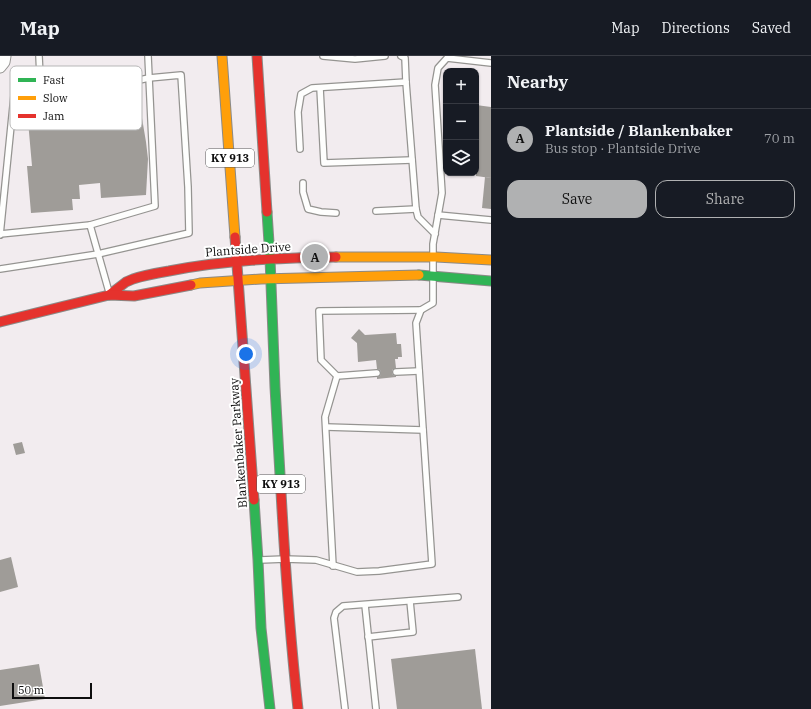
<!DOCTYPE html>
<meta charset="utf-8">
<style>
body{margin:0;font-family:"IBM Plex Serif",serif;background:#242831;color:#f1f3f6}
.controls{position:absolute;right:12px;top:12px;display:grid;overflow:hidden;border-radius:8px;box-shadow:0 1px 3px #0004}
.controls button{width:36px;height:36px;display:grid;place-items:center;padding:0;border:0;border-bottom:1px solid #363941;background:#171b24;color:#f1f3f6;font:20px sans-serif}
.scale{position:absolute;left:12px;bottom:10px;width:80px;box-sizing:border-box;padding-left:4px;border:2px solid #0e0e0e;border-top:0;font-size:11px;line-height:14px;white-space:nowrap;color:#0e0e0e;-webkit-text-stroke:3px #fff;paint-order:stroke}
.you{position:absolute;left:246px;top:298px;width:14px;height:14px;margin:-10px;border:3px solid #fff;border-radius:50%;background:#1a73e8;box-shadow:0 0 0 6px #1a73e833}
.badge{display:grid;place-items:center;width:26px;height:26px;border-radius:50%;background:#b0b1b2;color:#111;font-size:13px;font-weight:700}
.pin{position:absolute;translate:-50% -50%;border:2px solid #fff;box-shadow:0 1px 4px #0006}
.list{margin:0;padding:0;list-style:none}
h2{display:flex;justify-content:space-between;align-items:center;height:52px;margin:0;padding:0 16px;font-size:17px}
h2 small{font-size:13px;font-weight:400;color:#9ea1a6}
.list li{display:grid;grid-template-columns:26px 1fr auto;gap:12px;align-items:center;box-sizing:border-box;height:60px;padding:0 16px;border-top:1px solid #363941}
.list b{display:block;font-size:15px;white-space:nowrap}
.list p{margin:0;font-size:13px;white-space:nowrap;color:#9ea1a6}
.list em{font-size:13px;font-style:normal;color:#9ea1a6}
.actions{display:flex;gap:8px;padding:12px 16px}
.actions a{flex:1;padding:9px 0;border:1px solid #b0b1b2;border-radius:12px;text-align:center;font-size:14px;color:#b0b1b2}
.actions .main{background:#b0b1b2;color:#111}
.icon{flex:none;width:22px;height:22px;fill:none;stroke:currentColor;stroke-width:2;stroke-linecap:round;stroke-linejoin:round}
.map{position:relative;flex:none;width:491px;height:653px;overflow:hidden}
header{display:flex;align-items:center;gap:24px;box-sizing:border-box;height:56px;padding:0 20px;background:#171b24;border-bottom:1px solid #363941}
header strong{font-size:19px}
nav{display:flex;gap:22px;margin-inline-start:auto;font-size:14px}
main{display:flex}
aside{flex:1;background:#171b24}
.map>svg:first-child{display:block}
.industrial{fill:#f2ecef;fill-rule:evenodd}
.building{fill:#9f9c98}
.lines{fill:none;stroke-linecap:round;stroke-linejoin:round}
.lane-casing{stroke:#959491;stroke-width:8}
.street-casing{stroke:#959491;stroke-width:13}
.fast-casing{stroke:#8b8a87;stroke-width:11}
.slow-casing{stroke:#8b8a87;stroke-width:11}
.jam-casing{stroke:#8b8a87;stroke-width:11}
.lane{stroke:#fefefd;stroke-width:5.5}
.street{stroke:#fefefd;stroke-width:11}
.fast{stroke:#30b455;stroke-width:9}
.slow{stroke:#ff9f0a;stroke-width:9}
.jam{stroke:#e5322d;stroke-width:9}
.labels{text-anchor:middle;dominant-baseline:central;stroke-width:4;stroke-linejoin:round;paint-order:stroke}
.shield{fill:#fff;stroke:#565656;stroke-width:1}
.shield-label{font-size:11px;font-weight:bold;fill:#0e0e0e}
.street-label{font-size:12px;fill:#0e0e0e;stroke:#fff}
.key{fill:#fff;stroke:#b7b7b7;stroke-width:1}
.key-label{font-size:11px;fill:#0e0e0e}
</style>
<header>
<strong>Map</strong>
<nav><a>Map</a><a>Directions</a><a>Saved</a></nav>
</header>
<main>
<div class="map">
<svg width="491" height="653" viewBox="0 0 491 653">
<rect width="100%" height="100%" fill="#fbf9f2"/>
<!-- industrial -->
<path class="industrial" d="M0,0H491V653H0ZM446,15H476V117H446Z"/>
<!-- building -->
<g class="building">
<polygon points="113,32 115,58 141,56 146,86 148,103 146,139 101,142 100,127 79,129 80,143 72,143 73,154 31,157 27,110 32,110 28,65 63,63 61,36"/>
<polygon points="476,49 491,51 491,122 476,120"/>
<polygon points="485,121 491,122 491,153 482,152"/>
<polygon points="359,273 365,279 396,277 397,288 401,288 402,301 398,301 398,303 395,303 396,312 392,314 392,317 393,319 396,320 396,321 377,323 377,321 380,320 381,317 380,314 377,313 376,304 358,306 357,287 351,282"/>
<polygon points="22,386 25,397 16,399 13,388"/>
<polygon points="11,501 18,531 0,536 0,504"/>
<polygon points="475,593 482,653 397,653 391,603"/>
<polygon points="39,608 45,643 0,650 0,614"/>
</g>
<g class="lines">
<!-- lane casing -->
<g class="lane-casing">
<g id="lane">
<polyline points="323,0 355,3 385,0"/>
<polyline points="401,0 405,2 406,26 416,153 418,161 435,178"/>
<polyline points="320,32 324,107 412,104"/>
<polyline points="300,93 298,56 301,38 312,32 406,26"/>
<polyline points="303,127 303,136 308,153 321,156 336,157"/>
<polyline points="376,155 416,153"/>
<polyline points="438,159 491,164"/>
<polyline points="0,178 90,169"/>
<polyline points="0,179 14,40 41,41 39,0"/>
<polyline points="0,213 98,198 189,177 188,131 181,19 149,22 120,28 41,30"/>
<polyline points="109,236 90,169 155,150 148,0"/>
<polyline points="396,316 419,315"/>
<polyline points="337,320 377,317"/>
<polyline points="326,371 423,374"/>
<polyline points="260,504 285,503 316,504 357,516 379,515 432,508 416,267 421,254 433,247 433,188 442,137 435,29 438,12 447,2 491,7"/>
<polyline points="333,510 325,361 337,320 321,304 319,255 421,254"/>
<polyline points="365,549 376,653"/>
<polyline points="368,581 413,576 410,545"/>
<polyline points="345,653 334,562 336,556 343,550 458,541"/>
</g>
</g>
<!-- street casing -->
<g class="street-casing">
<polyline id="street" points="0,11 4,6 5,0"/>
</g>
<!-- fast casing -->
<g class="fast-casing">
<g id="fast">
<polyline points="267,156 270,202 275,331 281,436"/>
<polyline points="419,219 491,225"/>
<polyline points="254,444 258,504 261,572 270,653"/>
</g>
</g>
<!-- slow casing -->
<g class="slow-casing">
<g id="slow">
<polyline points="222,0 235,181"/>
<polyline points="336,201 436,201 491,204"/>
<polyline points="191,229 200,227 261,223 419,219"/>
</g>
</g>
<!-- jam casing -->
<g class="jam-casing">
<g id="jam">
<polyline points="257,0 267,156"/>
<polyline points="235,181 254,444"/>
<path d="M109,239L126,226L133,223C145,219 157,217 169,215C224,204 279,202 336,201"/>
<polyline points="0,266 109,239 134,240 191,229"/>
<path d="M281,436C285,508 290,581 298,653"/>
</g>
</g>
<!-- lane -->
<use href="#lane" class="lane"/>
<!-- street -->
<use href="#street" class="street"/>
<!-- fast -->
<use href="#fast" class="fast"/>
<!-- slow -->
<use href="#slow" class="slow"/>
<!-- jam -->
<use href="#jam" class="jam"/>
</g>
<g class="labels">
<!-- shield labels -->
<g class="shield">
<rect x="206" y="93" width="48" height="18" rx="3"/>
<rect x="257" y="419" width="48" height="18" rx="3"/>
</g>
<g class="shield-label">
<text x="230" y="102">KY 913</text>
<text x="281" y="428">KY 913</text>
</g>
<!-- street labels -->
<g class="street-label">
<text transform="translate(248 193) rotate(-4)">Plantside Drive</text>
<text transform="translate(238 387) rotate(-94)">Blankenbaker Parkway</text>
</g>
</g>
<!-- legend -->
<rect x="10" y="10" width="132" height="64" rx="6" class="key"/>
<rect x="18" y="22" width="18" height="4" fill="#30b455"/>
<rect x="18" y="40" width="18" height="4" fill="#ff9f0a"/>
<rect x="18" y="58" width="18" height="4" fill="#e5322d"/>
<g class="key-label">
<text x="43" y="28">Fast</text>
<text x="43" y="46">Slow</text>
<text x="43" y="64">Jam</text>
</g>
</svg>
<div class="controls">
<button>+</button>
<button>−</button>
<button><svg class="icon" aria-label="layers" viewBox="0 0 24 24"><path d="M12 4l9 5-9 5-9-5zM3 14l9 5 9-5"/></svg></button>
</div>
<div class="scale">50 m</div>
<div class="you"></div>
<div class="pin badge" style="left:315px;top:201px">A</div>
</div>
<aside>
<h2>Nearby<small></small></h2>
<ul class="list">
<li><span class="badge">A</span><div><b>Plantside / Blankenbaker</b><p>Bus stop · Plantside Drive</p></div><em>70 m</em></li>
</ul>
<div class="actions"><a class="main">Save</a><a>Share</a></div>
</aside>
</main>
